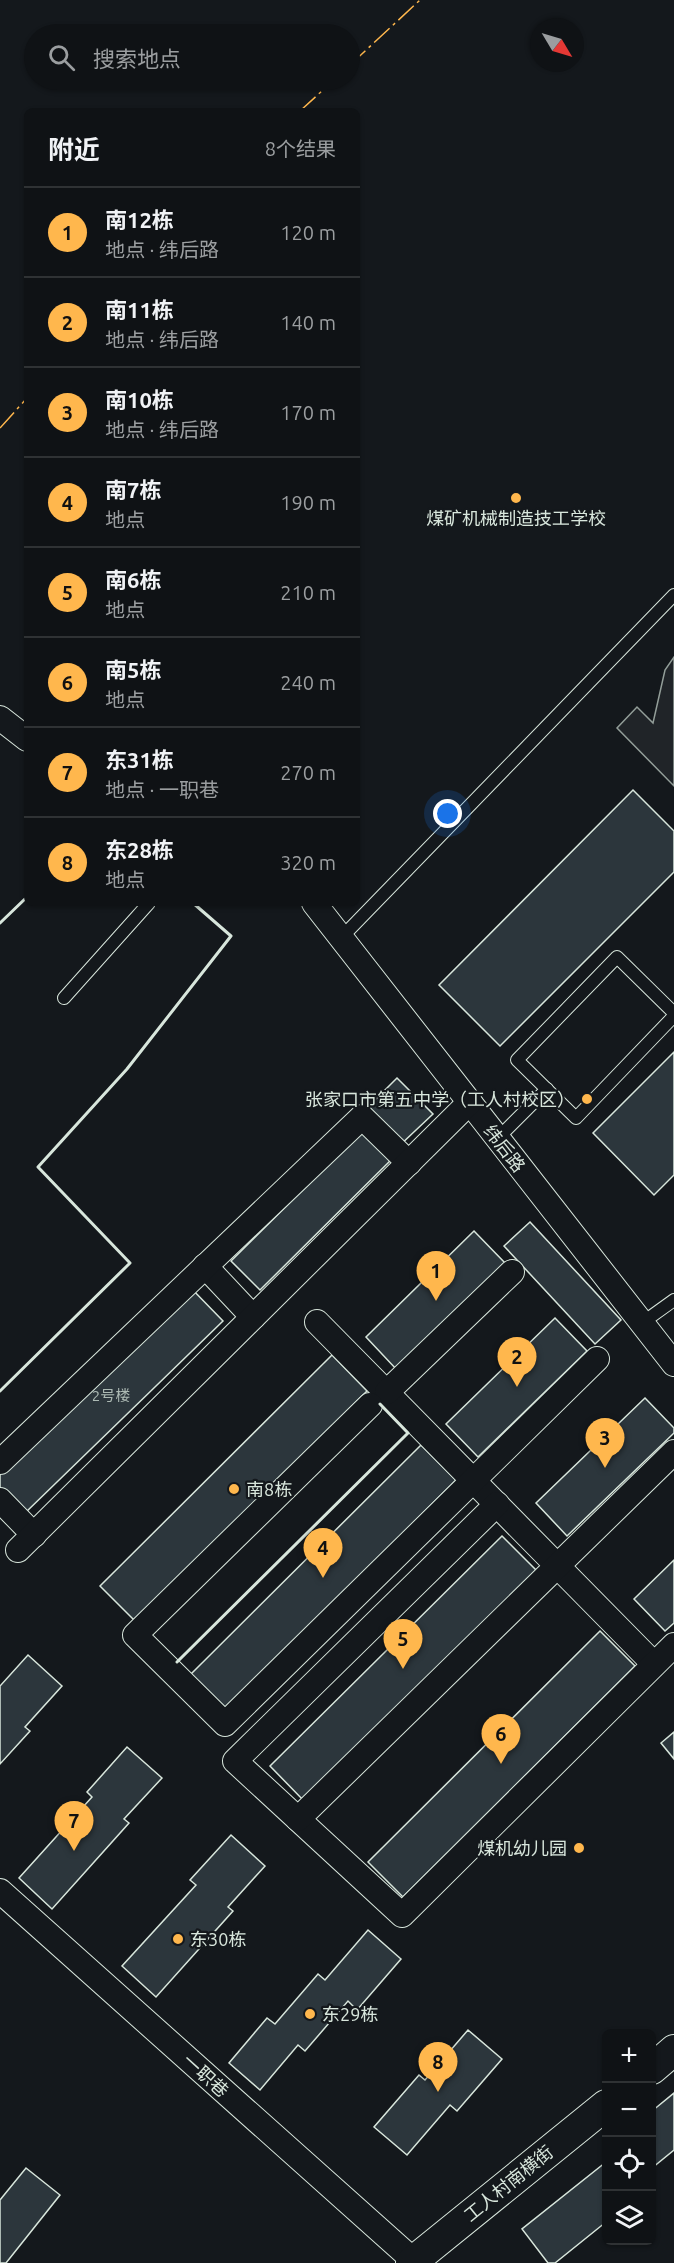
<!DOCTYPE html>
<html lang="zh">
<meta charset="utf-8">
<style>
body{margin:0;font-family:Ubuntu,"Noto Sans SC",sans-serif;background:#1d2022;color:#f1f3f6}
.controls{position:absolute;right:18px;bottom:18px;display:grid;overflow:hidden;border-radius:9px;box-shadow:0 2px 4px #0004}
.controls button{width:54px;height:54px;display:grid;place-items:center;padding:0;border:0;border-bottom:2px solid #2f3234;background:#0f1215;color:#f1f3f6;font:30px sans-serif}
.compass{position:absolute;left:530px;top:18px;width:54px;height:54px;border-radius:50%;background:#0f1215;box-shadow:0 2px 4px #0004;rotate:128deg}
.you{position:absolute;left:448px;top:814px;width:21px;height:21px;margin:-15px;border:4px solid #fff;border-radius:50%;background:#1a73e8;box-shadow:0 0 0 9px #1a73e833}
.badge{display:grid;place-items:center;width:39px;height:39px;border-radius:50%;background:#ffb74d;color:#111;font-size:20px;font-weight:700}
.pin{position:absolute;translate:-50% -50px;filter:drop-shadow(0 2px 3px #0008)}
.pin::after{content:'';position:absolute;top:32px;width:21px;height:18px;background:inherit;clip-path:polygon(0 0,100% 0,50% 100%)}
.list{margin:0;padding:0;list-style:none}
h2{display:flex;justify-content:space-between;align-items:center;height:78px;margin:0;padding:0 24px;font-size:26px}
h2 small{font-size:20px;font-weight:400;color:#9b9ea0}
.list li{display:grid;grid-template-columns:39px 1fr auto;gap:18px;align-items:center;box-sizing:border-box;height:90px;padding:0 24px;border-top:2px solid #2f3234}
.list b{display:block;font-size:22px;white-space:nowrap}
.list p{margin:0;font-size:20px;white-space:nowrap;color:#9b9ea0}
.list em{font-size:20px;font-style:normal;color:#9b9ea0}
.icon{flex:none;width:33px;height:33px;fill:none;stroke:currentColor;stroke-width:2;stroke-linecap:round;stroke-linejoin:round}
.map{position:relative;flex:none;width:674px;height:2263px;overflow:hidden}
.search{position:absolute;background:#0f1215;box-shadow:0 2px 4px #0004;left:24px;top:24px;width:336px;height:66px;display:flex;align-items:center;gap:15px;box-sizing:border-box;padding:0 21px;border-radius:33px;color:#9b9ea0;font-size:22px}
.panel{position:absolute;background:#0f1215;box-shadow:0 2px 4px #0004;left:24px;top:108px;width:336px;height:798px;border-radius:9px}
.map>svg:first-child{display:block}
.green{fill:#202428;stroke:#939e99;stroke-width:1.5}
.building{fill:#2c363c;stroke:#d8e6dc;stroke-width:1.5}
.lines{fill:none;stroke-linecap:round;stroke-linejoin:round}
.service-casing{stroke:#d8e6dc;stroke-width:14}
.minor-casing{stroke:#d8e6dc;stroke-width:26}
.tertiary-casing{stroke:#d8e6dc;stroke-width:32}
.service{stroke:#14181c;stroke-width:12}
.minor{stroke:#14181c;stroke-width:24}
.tertiary{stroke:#14181c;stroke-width:30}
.wall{stroke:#d8e6dc;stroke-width:3}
.power{stroke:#ffb74d;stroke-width:1.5;stroke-dasharray:21 4.5 3 4.5;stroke-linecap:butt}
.poi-dot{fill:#ffb74d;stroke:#14181c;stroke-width:2}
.labels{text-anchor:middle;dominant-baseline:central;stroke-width:4.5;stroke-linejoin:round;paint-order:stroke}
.number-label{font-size:15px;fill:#adbab4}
.poi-label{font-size:18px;fill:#d8e6dc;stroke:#14181c;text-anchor:start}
.street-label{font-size:18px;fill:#d8e6dc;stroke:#14181c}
</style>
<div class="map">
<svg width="674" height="2263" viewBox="0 0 674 2263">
<rect width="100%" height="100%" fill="#14181c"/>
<!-- green -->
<polygon class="green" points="674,657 674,786 617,728 637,707 653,723 665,670"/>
<!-- building -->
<g class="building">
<polygon points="633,790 674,831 674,872 500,1046 439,985"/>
<polygon points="674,1052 674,1175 654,1195 593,1133"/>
<polygon points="397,1078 433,1114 398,1147 363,1112"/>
<polygon points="366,1127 395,1156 260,1290 231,1261"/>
<polygon points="530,1222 621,1320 595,1344 504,1246"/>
<polygon points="474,1231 506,1264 397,1370 366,1337"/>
<polygon points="188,1285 223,1321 24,1514 0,1489 0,1468"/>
<polygon points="555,1318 587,1351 478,1457 446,1424"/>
<polygon points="332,1355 367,1391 135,1621 100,1586"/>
<polygon points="645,1398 674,1428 674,1433 567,1536 536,1503"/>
<polygon points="421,1445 456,1480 224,1711 189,1676"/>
<polygon points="502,1536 537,1571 305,1802 270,1766"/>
<polygon points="674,1560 674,1623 665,1631 634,1599"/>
<polygon points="600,1631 635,1666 403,1897 368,1862"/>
<polygon points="28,1655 62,1686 25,1727 30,1731 0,1764 0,1686"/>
<polygon points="674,1732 674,1759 661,1743"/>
<polygon points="127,1747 162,1778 124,1819 129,1823 52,1909 19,1878 92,1797 87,1792"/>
<polygon points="231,1835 265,1866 228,1907 233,1911 156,1997 122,1966 196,1885 190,1880"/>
<polygon points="368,1930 401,1959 357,2010 348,2001 305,2051 298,2045 260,2090 229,2063 267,2018 275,2024 318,1974 325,1980"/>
<polygon points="468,2030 502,2059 457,2111 450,2105 407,2155 374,2127 419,2075 425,2080"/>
<polygon points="674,2093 674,2150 652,2168 652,2111"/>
<polygon points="606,2162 606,2222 555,2263 548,2263 522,2229"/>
<polygon points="26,2168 60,2195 6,2263 0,2263 0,2200"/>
</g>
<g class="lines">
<!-- service casing -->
<g class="service-casing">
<g id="service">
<polyline points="342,937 674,595"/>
<polyline points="64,998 149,903"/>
<polyline points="674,1013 617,957 517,1060 576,1118 674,1016"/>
<polyline points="498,1138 547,1089"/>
<polyline points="642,1323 674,1300"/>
</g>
</g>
<!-- minor casing -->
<g class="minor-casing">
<g id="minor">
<polyline points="0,718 27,739"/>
<polyline points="314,903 674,1364"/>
<polyline points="205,1266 253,1317"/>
<polyline points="317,1322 654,1664"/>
<polyline points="387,1392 512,1272"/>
<polyline points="370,1405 135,1635 225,1724 597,1359"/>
<polyline points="0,1462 362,1117 409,1163"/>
<polyline points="0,1500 34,1535"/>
<polyline points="497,1504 235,1761 402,1915 674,1645"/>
<polyline points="18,1550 470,1102"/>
<polyline points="298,1819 674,1452"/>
<polyline points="0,1891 413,2260"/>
</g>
</g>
<!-- tertiary casing -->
<g class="tertiary-casing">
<g id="tertiary">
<polyline points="652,2069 674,2050"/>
<polyline points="411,2263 606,2105"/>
</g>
</g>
<!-- service -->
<use href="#service" class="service"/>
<!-- minor -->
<use href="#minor" class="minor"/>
<!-- tertiary -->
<use href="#tertiary" class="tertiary"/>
<!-- wall -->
<g class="wall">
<polyline points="0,923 27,897"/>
<polyline points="0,1391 130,1263 38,1167 127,1069 231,936 193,903"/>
<polyline points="177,1662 408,1433 380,1404"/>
</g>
<!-- power -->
<g class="power">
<polyline points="350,65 420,0"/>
<polyline points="300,111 334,80"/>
<polyline points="0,428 27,398"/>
</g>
</g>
<!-- markers -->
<g class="poi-dot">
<circle cx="516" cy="498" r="6"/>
<circle cx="587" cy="1099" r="6"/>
<circle cx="234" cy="1489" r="6"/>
<circle cx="579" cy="1848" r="6"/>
<circle cx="178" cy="1939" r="6"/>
<circle cx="310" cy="2014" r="6"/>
</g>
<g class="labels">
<!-- number labels -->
<g class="number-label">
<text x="111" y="1395">2号楼</text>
</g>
<!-- poi labels -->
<g class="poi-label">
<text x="516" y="518" text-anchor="middle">煤矿机械制造技工学校</text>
<text x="575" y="1099" text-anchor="end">张家口市第五中学（工人村校区）</text>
<text x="246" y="1489">南8栋</text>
<text x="567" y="1848" text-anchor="end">煤机幼儿园</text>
<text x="190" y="1939">东30栋</text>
<text x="322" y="2014">东29栋</text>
</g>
<!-- street labels -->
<g class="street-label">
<text transform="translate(505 1148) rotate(52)">纬后路</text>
<text transform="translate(206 2075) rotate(42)">一职巷</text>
<text transform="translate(508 2183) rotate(-39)">工人村南横街</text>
</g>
</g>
</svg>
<div class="controls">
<button>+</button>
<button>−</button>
<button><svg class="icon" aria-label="locate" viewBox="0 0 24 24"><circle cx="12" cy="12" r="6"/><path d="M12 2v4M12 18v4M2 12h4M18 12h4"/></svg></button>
<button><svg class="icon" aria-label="layers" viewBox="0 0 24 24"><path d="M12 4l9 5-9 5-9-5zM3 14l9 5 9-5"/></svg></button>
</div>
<svg class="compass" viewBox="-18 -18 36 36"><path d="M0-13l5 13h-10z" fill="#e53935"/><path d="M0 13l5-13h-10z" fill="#9b9ea0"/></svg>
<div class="you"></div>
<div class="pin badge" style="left:436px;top:1301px">1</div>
<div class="pin badge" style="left:517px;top:1387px">2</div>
<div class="pin badge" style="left:605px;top:1468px">3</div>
<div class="pin badge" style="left:323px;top:1578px">4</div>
<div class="pin badge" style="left:403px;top:1669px">5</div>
<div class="pin badge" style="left:501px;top:1764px">6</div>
<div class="pin badge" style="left:74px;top:1851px">7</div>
<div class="pin badge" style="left:438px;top:2092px">8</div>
<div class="search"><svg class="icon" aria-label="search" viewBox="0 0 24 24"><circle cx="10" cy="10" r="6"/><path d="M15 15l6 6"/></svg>搜索地点</div>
<section class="panel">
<h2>附近<small>8个结果</small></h2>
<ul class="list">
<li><span class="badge">1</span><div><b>南12栋</b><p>地点 · 纬后路</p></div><em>120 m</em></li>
<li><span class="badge">2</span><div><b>南11栋</b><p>地点 · 纬后路</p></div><em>140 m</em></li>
<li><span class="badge">3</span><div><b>南10栋</b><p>地点 · 纬后路</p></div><em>170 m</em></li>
<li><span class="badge">4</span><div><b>南7栋</b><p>地点</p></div><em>190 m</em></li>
<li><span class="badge">5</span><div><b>南6栋</b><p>地点</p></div><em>210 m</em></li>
<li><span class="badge">6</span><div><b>南5栋</b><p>地点</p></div><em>240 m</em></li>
<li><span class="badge">7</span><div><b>东31栋</b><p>地点 · 一职巷</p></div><em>270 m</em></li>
<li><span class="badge">8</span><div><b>东28栋</b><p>地点</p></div><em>320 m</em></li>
</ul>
</section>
</div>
